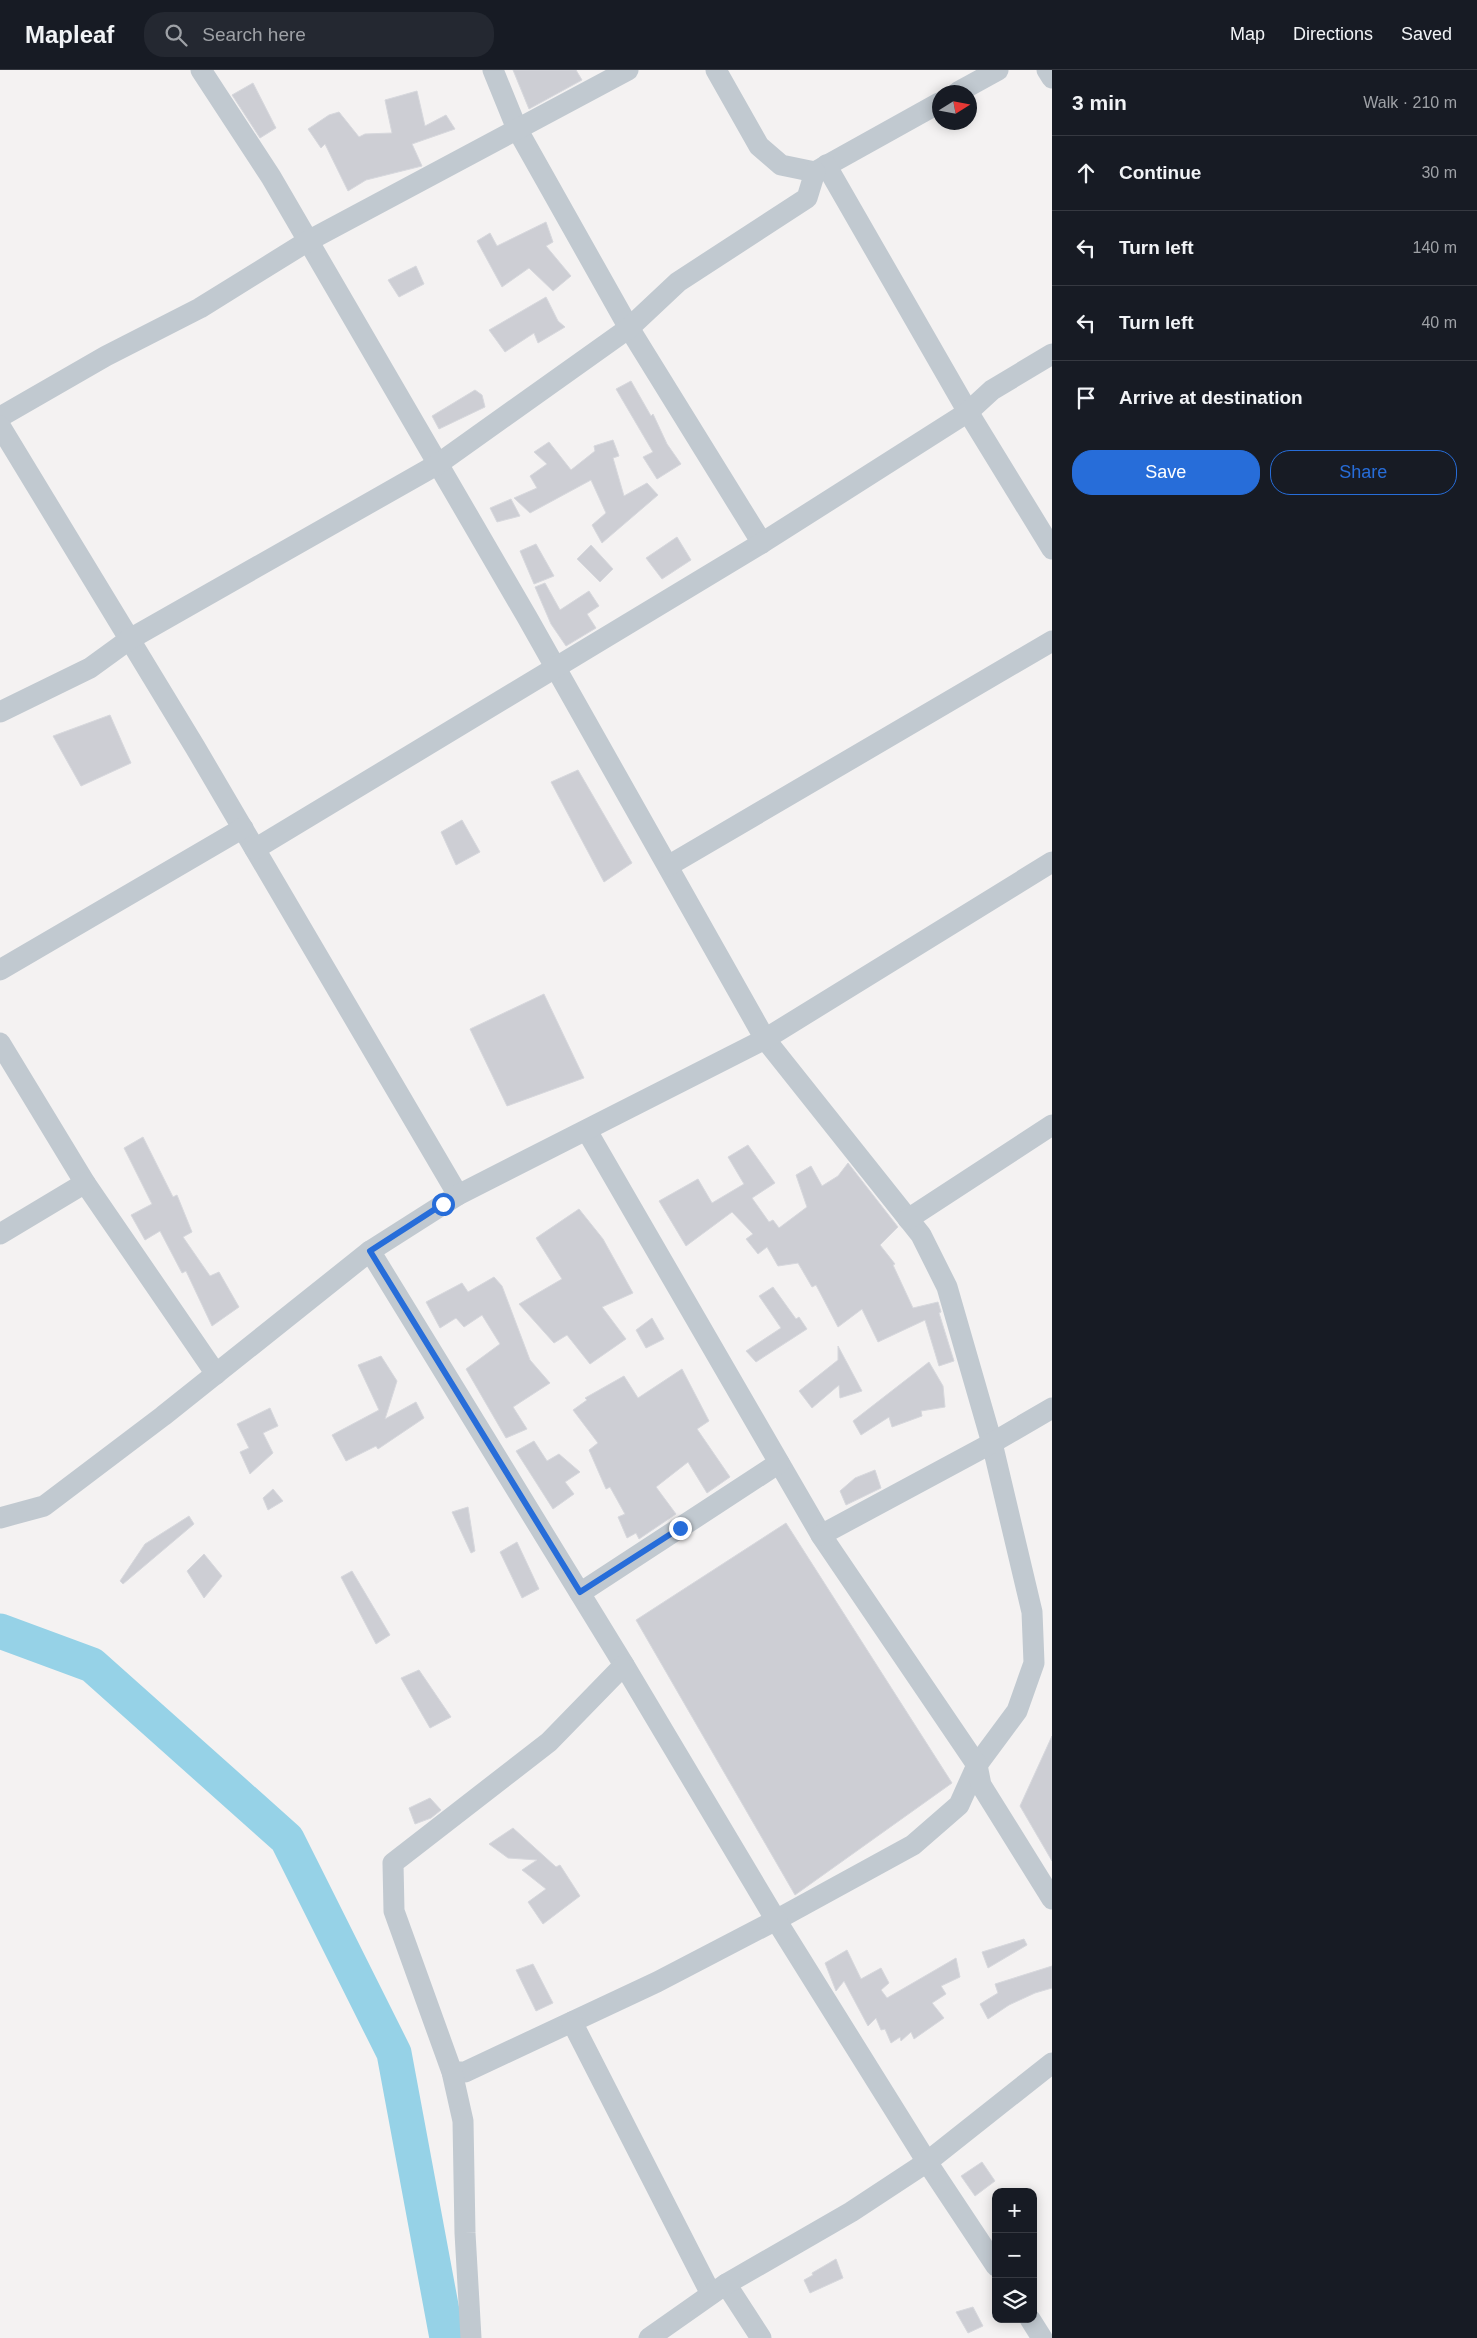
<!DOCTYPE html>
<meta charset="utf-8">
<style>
body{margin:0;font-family:Arial,sans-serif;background:#242831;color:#f1f3f6}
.controls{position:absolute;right:15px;bottom:15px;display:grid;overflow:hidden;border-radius:10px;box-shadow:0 2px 12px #0003}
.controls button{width:45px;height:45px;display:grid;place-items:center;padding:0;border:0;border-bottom:1px solid #363941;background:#171b24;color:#f1f3f6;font:25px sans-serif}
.compass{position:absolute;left:932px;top:15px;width:45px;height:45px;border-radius:50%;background:#171b24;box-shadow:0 2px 12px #0003;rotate:79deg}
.stop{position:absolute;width:15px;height:15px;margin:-11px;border:4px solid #276dd9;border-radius:50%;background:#fff}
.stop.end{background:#276dd9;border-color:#fff;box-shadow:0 1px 5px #0008}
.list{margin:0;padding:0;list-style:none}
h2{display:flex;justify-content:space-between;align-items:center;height:65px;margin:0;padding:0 20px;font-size:21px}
h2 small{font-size:16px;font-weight:400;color:#9ea1a6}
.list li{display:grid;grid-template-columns:32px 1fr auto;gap:15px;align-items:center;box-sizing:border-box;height:75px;padding:0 20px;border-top:1px solid #363941}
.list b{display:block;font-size:19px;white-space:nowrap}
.list em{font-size:16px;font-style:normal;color:#9ea1a6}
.actions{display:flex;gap:10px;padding:15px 20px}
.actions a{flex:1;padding:11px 0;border:1px solid #276dd9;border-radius:20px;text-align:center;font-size:18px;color:#276dd9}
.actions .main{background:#276dd9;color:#fff}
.icon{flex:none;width:28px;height:28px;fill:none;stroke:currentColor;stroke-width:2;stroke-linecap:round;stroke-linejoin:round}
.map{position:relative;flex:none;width:1052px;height:2268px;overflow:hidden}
header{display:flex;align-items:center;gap:30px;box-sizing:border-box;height:70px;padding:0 25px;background:#171b24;border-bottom:1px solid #363941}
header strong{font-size:24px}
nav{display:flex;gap:28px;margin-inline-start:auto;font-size:18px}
.search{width:350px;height:45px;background:#242831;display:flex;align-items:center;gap:12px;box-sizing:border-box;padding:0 18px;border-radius:20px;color:#9ea1a6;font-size:19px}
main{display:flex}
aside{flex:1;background:#171b24}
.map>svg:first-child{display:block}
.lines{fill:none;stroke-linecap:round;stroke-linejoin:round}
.river{stroke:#96d2e7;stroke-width:35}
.building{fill:#cdced4;stroke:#d7d8dd}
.minor{stroke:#c1c9d0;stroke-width:21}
.route{stroke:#276dd9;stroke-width:6}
</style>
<header>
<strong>Mapleaf</strong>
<div class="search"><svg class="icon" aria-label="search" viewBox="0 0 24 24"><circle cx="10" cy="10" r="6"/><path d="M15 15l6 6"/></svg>Search here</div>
<nav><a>Map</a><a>Directions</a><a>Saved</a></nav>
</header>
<main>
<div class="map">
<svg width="1052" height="2268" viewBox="0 0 1052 2268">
<rect width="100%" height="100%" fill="#f4f2f2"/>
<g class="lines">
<!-- river -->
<polyline class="river" points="0,1561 92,1595 287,1769 394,1983 447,2268"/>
</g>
<!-- building -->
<g class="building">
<polygon points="513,0 576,0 582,10 529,39"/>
<polygon points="253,13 276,58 260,68 232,25"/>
<polygon points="417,21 425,56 446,45 455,59 412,74 422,96 366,110 348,121 325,74 321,78 308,59 329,45 339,42 359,67 365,64 392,63 385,30"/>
<polygon points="546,152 553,172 546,176 571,206 553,221 529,198 502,217 477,171 490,163 497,176"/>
<polygon points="416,196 424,214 399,227 388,210"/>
<polygon points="546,227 558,251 565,257 538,273 534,263 505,282 489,260"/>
<polygon points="631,311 651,346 653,344 667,374 681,394 657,409 643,387 653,382 616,319"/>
<polygon points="475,320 482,325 485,337 439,359 432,346"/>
<polygon points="613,370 619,386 613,388 624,426 647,413 658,425 602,473 592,455 606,443 591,410 530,443 514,428 537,418 530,406 547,394 534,382 549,372 571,400 595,381 594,376"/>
<polygon points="511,429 520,446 497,452 490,438"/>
<polygon points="677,467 691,490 662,509 646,488"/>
<polygon points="536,474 554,506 534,514 520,481"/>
<polygon points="591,475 613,499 600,512 577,489"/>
<polygon points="545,513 560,540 589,521 599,536 587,544 596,558 566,576 551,554 535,517"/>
<polygon points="110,645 131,693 81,716 53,666"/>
<polygon points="578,700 632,793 604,812 551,712"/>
<polygon points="462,750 480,782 456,795 441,762"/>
<polygon points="544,924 584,1008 507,1036 470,959"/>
<polygon points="143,1067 173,1127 177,1125 192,1162 183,1167 210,1206 219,1202 239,1237 212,1256 186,1201 182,1203 160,1161 145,1170 131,1145 152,1134 124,1078"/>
<polygon points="748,1075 775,1113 752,1128 769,1152 773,1150 779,1158 807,1137 796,1105 811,1096 822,1116 838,1106 848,1093 898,1157 880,1175 895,1194 893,1195 913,1238 938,1232 941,1242 939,1243 954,1291 939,1296 925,1250 878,1272 862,1239 838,1257 816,1215 812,1217 798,1193 778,1196 767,1177 758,1184 746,1169 753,1164 732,1142 686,1176 659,1131 698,1109 712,1133 744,1114 728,1087"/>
<polygon points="579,1139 603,1169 633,1223 602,1237 626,1269 590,1294 567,1265 554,1273 519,1234 562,1209 536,1168"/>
<polygon points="494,1207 502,1216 530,1290 550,1313 513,1337 527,1359 506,1368 466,1299 500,1274 482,1245 464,1257 456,1248 440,1258 426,1232 462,1213 468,1222"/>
<polygon points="773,1217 796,1249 799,1247 807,1259 756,1292 746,1281 781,1258 759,1226"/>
<polygon points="652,1248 664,1269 646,1278 636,1260"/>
<polygon points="838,1276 862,1321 840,1328 839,1315 812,1338 799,1321 838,1290"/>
<polygon points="381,1286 397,1311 385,1349 416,1332 424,1348 378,1379 376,1376 346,1391 332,1365 379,1340 358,1295"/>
<polygon points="929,1292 943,1316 945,1337 921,1341 922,1346 892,1357 889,1347 861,1365 853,1351"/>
<polygon points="682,1299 709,1351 697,1359 730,1407 707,1423 688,1392 656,1417 676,1444 639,1469 636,1463 627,1468 618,1447 625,1444 610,1417 606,1419 589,1380 598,1373 573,1340 587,1330 585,1328 624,1306 638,1328"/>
<polygon points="270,1338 278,1356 263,1363 273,1383 250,1404 240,1382 249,1378 237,1354"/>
<polygon points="534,1371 547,1391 559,1384 580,1402 565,1412 574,1424 553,1439 516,1381"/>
<polygon points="875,1400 881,1418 846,1435 840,1421 855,1408"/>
<polygon points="273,1419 283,1431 268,1440 263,1428"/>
<polygon points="468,1437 475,1481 471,1483 452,1442"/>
<polygon points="189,1446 194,1454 123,1514 120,1511 145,1474"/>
<polygon points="786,1453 952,1713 795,1825 636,1550"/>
<polygon points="517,1472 539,1519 522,1528 500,1482"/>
<polygon points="204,1484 222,1506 204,1528 187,1501"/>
<polygon points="352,1501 390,1565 376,1574 341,1507"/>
<polygon points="419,1600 451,1647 430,1658 401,1608"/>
<polygon points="1052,1666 1052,1791 1020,1736"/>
<polygon points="430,1728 441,1740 431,1748 415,1754 409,1738"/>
<polygon points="513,1758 556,1797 560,1795 580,1826 543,1854 528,1832 546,1819 522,1800 537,1790 508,1788 489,1774"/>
<polygon points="1024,1869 1027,1875 988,1898 982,1882"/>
<polygon points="847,1880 861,1909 881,1898 889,1913 881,1920 887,1928 956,1888 960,1907 941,1916 946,1924 932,1933 944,1948 914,1969 911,1962 901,1971 900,1967 891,1973 885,1959 881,1960 876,1948 868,1956 844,1911 836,1921 825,1893"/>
<polygon points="533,1894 553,1933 536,1941 516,1900"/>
<polygon points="1052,1896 1052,1918 1035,1923 1009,1935 988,1949 980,1934 998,1923 995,1914"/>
<polygon points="982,2092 995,2111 975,2126 961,2106"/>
<polygon points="836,2189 843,2208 810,2223 804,2210 813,2205 812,2203"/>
<polygon points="973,2237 983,2256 968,2263 956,2242"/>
</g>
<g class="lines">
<!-- minor -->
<g class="minor">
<polyline points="201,0 271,107 527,547 765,969 921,1165 947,1217 992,1373 1032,1542 1034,1593 1017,1641 977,1695 959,1735 913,1775 776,1850 657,1912 465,2002 452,2002"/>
<polyline points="493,0 517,59 629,258 762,473"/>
<polyline points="716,0 759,76 781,95 815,102 939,33"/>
<polyline points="1047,0 1052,8"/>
<polyline points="958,22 998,0"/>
<polyline points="826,95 968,342 1052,479"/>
<polyline points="0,347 106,286 200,238 308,171 628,0"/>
<polyline points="0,356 195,677 458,1125"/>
<polyline points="0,642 90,598 130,569 438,394 629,258 678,212 807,128 815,102"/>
<polyline points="255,779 762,473 968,342 992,320 1052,284"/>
<polyline points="668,796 1052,571"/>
<polyline points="0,900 243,758"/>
<polyline points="0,973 85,1113 216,1304"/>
<polyline points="587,1061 821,1465 977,1695 981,1715 1052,1829"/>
<polyline points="908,1149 1052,1055"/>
<polyline points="0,1164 85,1113"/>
<polyline points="370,1181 624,1595 776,1850 927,2092 996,2196"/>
<polyline points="0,1448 44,1436 163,1346 370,1181 458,1125 765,969 1052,792"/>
<polyline points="821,1465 992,1373 1052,1338"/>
<polyline points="580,1523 779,1393"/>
<polyline points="572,1952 711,2224"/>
<polyline points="726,2214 761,2268"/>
<polyline points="1030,2249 1042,2268"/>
<polyline points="471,2268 465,2163 463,2051 452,2002 394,1841 393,1793 549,1672 624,1595"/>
<polyline points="649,2268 726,2214 851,2142 927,2092 1052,1993"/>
</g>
</g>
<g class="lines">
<!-- route -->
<polyline class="route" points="443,1134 370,1181 580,1522 680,1458"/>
</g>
</svg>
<div class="controls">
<button>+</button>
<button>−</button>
<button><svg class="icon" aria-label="layers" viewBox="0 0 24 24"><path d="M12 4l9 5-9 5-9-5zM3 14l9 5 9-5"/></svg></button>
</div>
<svg class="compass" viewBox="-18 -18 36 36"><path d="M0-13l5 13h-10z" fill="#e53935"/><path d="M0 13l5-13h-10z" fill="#9ea1a6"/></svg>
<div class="stop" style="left:443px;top:1134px"></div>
<div class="stop end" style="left:680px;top:1458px"></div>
</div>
<aside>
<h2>3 min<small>Walk · 210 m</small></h2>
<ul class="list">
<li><svg class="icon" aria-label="ahead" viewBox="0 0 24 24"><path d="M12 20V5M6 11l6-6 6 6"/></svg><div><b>Continue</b></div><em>30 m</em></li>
<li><svg class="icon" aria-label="left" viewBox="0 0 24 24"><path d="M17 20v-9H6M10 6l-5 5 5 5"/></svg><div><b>Turn left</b></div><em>140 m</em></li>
<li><svg class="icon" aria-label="left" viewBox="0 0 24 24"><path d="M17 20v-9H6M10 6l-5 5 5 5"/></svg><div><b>Turn left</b></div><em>40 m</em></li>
<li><svg class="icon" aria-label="arrive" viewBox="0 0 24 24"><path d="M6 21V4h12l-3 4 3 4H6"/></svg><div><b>Arrive at destination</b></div></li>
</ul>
<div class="actions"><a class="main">Save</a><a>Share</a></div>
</aside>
</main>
